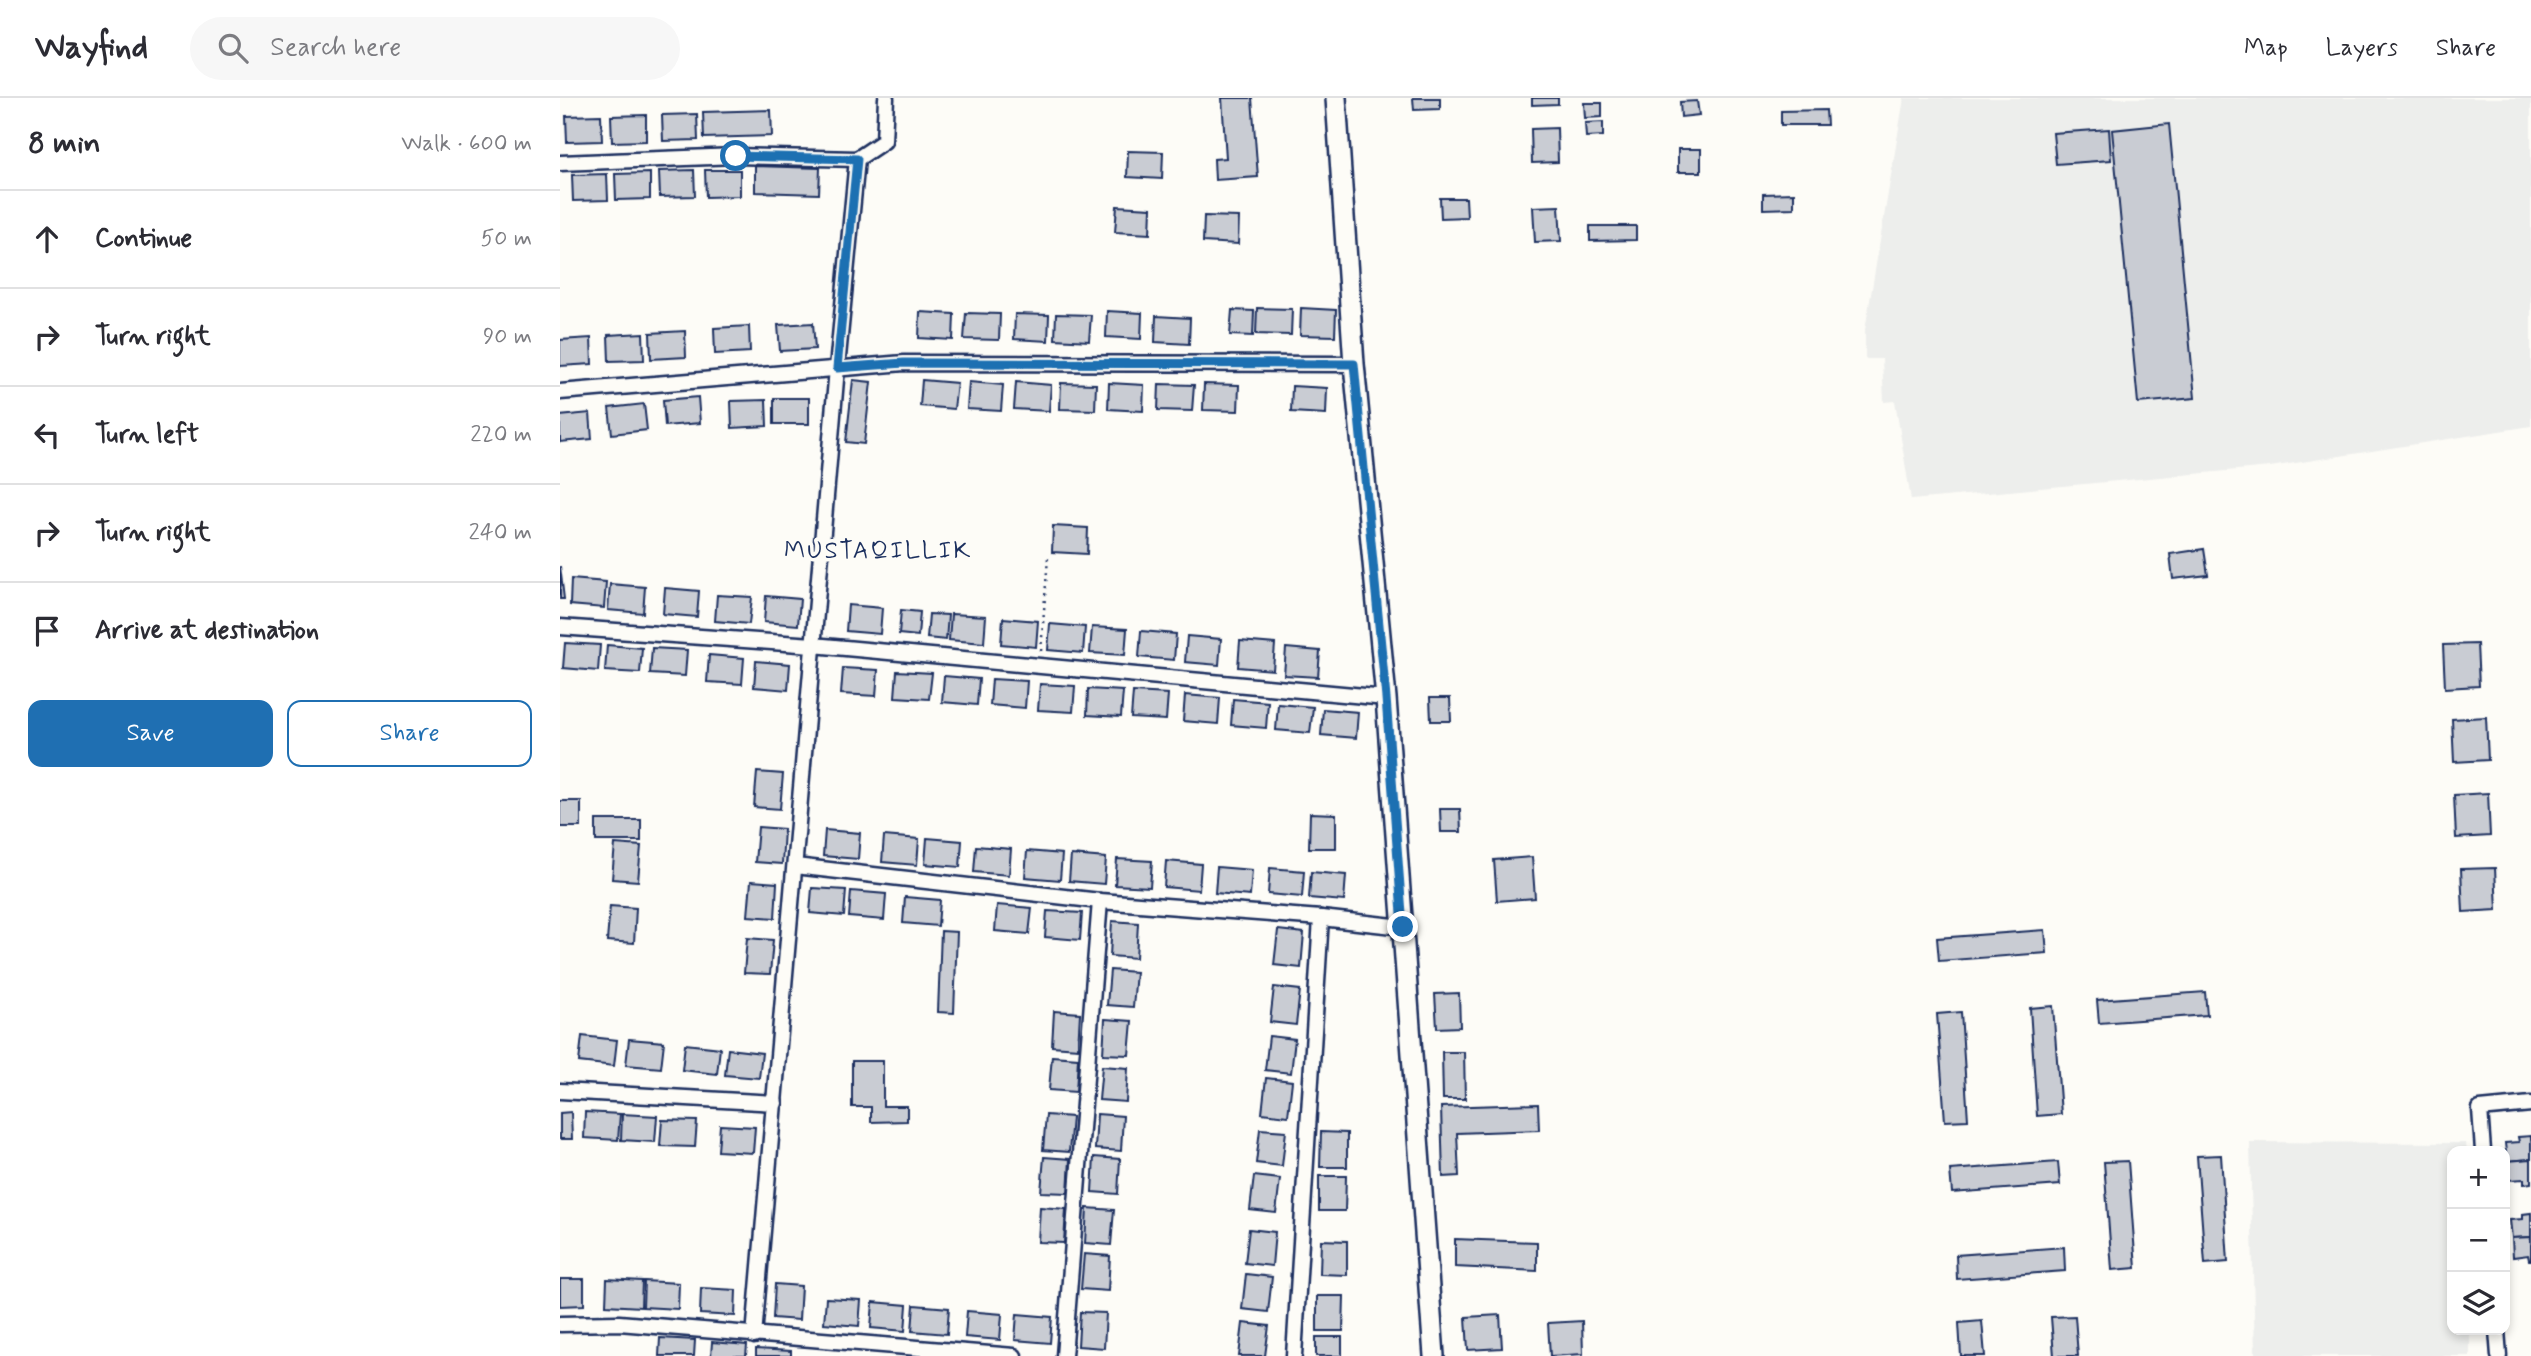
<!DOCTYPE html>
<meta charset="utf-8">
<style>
body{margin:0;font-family:Mynerve,sans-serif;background:#f7f7f7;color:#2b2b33}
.controls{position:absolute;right:21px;bottom:21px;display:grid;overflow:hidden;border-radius:14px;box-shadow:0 4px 10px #0003}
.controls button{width:63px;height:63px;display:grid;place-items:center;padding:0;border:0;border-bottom:2px solid #e1e1e2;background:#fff;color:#2b2b33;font:35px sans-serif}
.stop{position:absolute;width:21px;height:21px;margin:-16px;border:5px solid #1f6fb2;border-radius:50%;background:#fff}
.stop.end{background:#1f6fb2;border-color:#fff;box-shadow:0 2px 7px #0008}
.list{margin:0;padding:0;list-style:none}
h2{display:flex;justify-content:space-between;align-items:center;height:91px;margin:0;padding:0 28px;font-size:30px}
h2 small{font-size:23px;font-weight:400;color:#7c7c81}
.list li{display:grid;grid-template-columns:46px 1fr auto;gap:21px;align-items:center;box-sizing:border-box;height:98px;padding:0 28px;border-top:2px solid #e1e1e2}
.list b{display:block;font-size:26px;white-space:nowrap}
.list em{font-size:23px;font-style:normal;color:#7c7c81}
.actions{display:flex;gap:14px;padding:21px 28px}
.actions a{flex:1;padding:16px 0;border:2px solid #1f6fb2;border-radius:14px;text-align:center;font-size:24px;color:#1f6fb2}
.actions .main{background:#1f6fb2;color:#fff}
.icon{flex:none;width:38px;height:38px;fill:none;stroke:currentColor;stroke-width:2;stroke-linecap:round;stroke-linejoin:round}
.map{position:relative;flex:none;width:1971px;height:1258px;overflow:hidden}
header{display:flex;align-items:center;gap:42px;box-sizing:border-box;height:98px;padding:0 35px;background:#fff;border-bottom:2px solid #e1e1e2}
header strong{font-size:33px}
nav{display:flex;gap:38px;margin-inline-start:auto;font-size:24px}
.search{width:490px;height:63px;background:#f7f7f7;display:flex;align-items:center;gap:18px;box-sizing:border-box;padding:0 24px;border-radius:38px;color:#7c7c81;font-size:26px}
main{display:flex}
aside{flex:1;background:#fff}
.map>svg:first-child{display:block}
.built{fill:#edeeec}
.building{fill:#c9ccd3;stroke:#1b2f5e;stroke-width:2}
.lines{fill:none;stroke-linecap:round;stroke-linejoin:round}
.street-casing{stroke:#1b2f5e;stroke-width:19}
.secondary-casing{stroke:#1b2f5e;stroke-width:24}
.path{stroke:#1b2f5e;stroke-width:2.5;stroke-dasharray:2 5;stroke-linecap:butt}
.street{stroke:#fdfcf7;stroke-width:14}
.secondary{stroke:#fdfcf7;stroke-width:19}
.route{stroke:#1f6fb2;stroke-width:9}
.labels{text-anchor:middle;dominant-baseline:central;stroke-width:7;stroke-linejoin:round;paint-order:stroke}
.neighbourhood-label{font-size:24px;letter-spacing:2px;fill:#1b2f5e;stroke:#fdfcf7}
</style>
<header>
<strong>Wayfind</strong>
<div class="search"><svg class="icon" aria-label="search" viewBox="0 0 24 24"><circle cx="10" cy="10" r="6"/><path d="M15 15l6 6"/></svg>Search here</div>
<nav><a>Map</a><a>Layers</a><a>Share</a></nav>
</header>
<main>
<aside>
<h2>8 min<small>Walk · 600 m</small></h2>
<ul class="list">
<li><svg class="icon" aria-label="ahead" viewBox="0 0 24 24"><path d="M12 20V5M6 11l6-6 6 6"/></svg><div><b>Continue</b></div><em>50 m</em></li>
<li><svg class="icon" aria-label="right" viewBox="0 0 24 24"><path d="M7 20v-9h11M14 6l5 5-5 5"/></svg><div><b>Turn right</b></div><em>90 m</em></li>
<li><svg class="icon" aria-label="left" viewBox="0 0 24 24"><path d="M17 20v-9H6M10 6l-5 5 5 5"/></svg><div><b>Turn left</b></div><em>220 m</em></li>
<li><svg class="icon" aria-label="right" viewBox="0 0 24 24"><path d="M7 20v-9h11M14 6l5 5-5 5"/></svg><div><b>Turn right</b></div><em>240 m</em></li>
<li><svg class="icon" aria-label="arrive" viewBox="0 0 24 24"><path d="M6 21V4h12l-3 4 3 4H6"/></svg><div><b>Arrive at destination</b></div></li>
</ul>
<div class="actions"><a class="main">Save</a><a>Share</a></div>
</aside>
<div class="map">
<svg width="1971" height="1258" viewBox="0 0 1971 1258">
<rect width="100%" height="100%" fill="#fdfcf7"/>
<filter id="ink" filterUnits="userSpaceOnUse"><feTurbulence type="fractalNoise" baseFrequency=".0143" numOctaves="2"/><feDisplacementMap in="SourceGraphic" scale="14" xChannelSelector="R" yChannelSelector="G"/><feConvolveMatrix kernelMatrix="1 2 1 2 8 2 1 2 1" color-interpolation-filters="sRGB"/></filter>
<g filter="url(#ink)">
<!-- built -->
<g class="built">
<polygon points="1344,0 1971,0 1971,328 1710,369 1351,402 1335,303 1324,304 1322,261 1305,261 1305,232"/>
<polygon points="1690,1044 1906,1045 1907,1053 1892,1053 1892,1232 1910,1232 1910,1258 1695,1258"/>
</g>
<!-- building -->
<g class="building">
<polygon points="662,0 692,0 698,79 655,82 654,61 666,60"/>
<polygon points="853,0 880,0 880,11 854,12"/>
<polygon points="972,0 998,0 998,6 972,7"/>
<polygon points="1137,3 1139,17 1121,19 1120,4"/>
<polygon points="1024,5 1042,5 1042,19 1025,20"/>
<polygon points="211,12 212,38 144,40 143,14"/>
<polygon points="1266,12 1267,27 1221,27 1221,13"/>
<polygon points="137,16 138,42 103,43 102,17"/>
<polygon points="41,17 42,43 7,44 6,18"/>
<polygon points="86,17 86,43 52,44 51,18"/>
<polygon points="1043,24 1043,38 1026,39 1025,25"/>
<polygon points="1609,26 1635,300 1578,305 1552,32"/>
<polygon points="997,30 998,64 972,65 971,31"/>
<polygon points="1549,31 1551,62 1496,66 1493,35"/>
<rect x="1118" y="51" width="23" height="23"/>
<polygon points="568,53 603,54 602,81 567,79"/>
<polygon points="195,68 260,70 259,96 195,94"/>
<polygon points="134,72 135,98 100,99 99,73"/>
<polygon points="145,72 180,72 180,98 146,99"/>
<polygon points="90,75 90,101 56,102 55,76"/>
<polygon points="47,76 48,102 13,103 12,77"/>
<polygon points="1234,95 1234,110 1203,111 1203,96"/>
<polygon points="880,100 906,100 907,119 881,120"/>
<polygon points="557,108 591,110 590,136 555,134"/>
<polygon points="999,108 1001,143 975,144 973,109"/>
<polygon points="644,118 679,119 678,146 643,144"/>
<polygon points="1030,128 1076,128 1076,142 1030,143"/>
<polygon points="697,210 732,211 731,237 696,236"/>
<polygon points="741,210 776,212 775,238 740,237"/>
<polygon points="672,212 694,213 693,238 670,237"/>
<polygon points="547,213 582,215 581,241 546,239"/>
<polygon points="360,214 394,216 393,242 359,240"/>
<polygon points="406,215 440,216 439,242 404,241"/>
<polygon points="455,216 489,217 488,243 454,241"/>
<polygon points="496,216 531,217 529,243 495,241"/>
<polygon points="596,218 630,220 629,246 595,244"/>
<polygon points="253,225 255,251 220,253 218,227"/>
<polygon points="189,228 190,254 155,256 154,230"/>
<polygon points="125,233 126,259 91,261 90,235"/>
<polygon points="83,235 84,262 49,263 48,237"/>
<polygon points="31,240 32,266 0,268 0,242"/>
<polygon points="293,282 311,284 304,346 286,344"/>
<polygon points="362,282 397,285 394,311 360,308"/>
<polygon points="409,284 443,287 441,313 407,311"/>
<polygon points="456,284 491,287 489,313 454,311"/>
<polygon points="501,285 536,286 535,312 500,311"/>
<polygon points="549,285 584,287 583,313 548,311"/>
<polygon points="599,286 634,287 632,313 598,312"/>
<polygon points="644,286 679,287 678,313 643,312"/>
<polygon points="732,288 767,290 766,316 731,314"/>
<polygon points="138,299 140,325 105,328 103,302"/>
<rect x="214" y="300" width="35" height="26"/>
<polygon points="206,302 207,328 172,330 171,303"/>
<polygon points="84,306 87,332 52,336 49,310"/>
<polygon points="30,315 32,341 0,344 0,318"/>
<polygon points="493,428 528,430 527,456 492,454"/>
<polygon points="1644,451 1648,477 1613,481 1610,456"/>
<polygon points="0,468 4,501 0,501"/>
<polygon points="11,481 46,484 44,510 10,507"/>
<polygon points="50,486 85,489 83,515 48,512"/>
<polygon points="105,490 139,493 137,519 103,516"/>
<polygon points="157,497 192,499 189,526 155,523"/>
<polygon points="206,498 240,501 238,527 204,524"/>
<polygon points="288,507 322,510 320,536 286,533"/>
<polygon points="341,512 360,514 358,538 339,536"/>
<polygon points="369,516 388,517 386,542 367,540"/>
<polygon points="391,516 426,518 424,545 389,542"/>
<polygon points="443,520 478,523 476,549 441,546"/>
<polygon points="490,526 525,529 523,555 488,552"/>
<polygon points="532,529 567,531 565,557 530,555"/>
<polygon points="581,533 616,536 614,562 579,559"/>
<polygon points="627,538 661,541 659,567 625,564"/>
<polygon points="680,543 715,546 713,572 678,569"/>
<polygon points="5,545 40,547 38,573 3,570"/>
<polygon points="1917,546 1919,588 1885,590 1883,547"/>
<polygon points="47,547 82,550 80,575 45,573"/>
<polygon points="92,550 127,552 125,578 90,576"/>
<polygon points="726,550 760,553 758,579 724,577"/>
<polygon points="149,557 184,560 182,586 147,584"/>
<polygon points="196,563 230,566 228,592 194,589"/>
<polygon points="283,570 318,572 316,598 281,596"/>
<polygon points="337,573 372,575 369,601 335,599"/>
<polygon points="384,578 419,581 417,607 382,604"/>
<polygon points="432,581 467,583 465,610 430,607"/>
<polygon points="480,586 515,588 513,614 478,612"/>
<polygon points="528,591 563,593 561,619 527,617"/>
<polygon points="573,594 608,596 606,622 571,620"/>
<polygon points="625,597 660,600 658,626 623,623"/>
<polygon points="870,600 890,600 891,623 871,623"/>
<polygon points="673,601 708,604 706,630 671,627"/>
<polygon points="718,606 753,609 750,635 716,632"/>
<polygon points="763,611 798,614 796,640 761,637"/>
<polygon points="1926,619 1928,662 1894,664 1892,621"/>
<polygon points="197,674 223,676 220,711 194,709"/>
<polygon points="1928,695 1930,738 1896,740 1894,697"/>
<rect x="0" y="703" width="21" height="26"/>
<polygon points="880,711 900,711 901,734 881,734"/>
<polygon points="750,715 776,716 776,750 749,750"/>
<rect x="36" y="722" width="45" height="21"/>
<polygon points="198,729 224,731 222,766 195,764"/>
<polygon points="265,732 300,735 298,761 263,758"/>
<polygon points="324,738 359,741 357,767 322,764"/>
<polygon points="367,740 402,743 400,769 365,766"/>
<polygon points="55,746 81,748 78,783 52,781"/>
<polygon points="416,748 451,751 449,777 414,774"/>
<polygon points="467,753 502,756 500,782 465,779"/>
<polygon points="511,757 546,760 544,786 509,783"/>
<polygon points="972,759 975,800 937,803 934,762"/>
<polygon points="557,761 592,763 590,789 555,787"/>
<polygon points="606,763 641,766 639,792 604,789"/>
<polygon points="657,769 692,772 690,798 655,795"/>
<polygon points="710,770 744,773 742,799 708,796"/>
<polygon points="1935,770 1937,812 1903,814 1901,771"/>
<polygon points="751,774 786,777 784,803 749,800"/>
<polygon points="191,783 217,785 215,820 188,818"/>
<polygon points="252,790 286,792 284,818 250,815"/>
<polygon points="291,793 326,796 324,822 289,819"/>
<polygon points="345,799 380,802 378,828 343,825"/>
<polygon points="437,807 472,810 469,836 435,833"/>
<polygon points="50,808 76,810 74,845 47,843"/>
<polygon points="487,813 522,815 520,842 485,839"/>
<polygon points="552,823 578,825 576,860 550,858"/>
<polygon points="718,832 744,835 741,870 714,867"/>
<polygon points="1485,832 1487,855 1379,863 1377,840"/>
<polygon points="381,833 397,834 394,915 378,914"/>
<polygon points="187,840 213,842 210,876 184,875"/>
<polygon points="550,872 576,874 573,909 547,907"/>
<polygon points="714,889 740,892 736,927 710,924"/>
<polygon points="1645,894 1647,917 1539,925 1537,902"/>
<polygon points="899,895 900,929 877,930 875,896"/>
<polygon points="1493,908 1501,1016 1477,1018 1470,910"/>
<polygon points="494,913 520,915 518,950 492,948"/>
<polygon points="1401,914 1408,1022 1385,1023 1377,916"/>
<polygon points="545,921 572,923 569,957 543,956"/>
<polygon points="22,938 57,942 54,968 19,964"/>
<polygon points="709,938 735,941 731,975 705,972"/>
<polygon points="69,941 104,944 101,970 66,967"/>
<polygon points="125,946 160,950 157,976 122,972"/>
<polygon points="168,951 202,955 199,980 165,977"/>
<polygon points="882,954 904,954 905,1001 883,1001"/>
<polygon points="492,958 518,960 516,994 489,992"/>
<polygon points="292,963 323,963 323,1008 347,1008 347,1023 311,1024 311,1009 292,1009"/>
<polygon points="542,968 568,970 566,1004 539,1002"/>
<polygon points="706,980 732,983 728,1018 702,1015"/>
<polygon points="978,1006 979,1032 897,1035 899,1078 883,1079 881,1009"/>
<polygon points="11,1014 12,1041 0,1041 0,1015"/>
<polygon points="25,1014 60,1016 58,1042 24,1040"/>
<polygon points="62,1016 97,1018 95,1044 61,1042"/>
<polygon points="537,1016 563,1018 561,1053 535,1051"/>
<polygon points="486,1017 512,1019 509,1054 483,1052"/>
<polygon points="102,1022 137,1023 135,1049 100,1048"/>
<polygon points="160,1027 195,1029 193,1055 158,1053"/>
<polygon points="700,1031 726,1033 722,1068 696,1065"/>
<polygon points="761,1034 787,1035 787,1069 760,1069"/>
<polygon points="1971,1038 1971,1061 1947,1063 1945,1045 1959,1044 1958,1039"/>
<polygon points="1661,1057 1668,1164 1645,1166 1637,1058"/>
<polygon points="484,1059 510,1061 508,1095 481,1094"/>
<polygon points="534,1059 560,1061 558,1096 532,1094"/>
<polygon points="1971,1061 1971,1085 1964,1086 1964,1081 1948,1082 1947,1063"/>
<polygon points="1568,1063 1576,1170 1552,1172 1544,1064"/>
<polygon points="1498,1064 1500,1087 1392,1095 1390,1072"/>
<polygon points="694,1078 720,1081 716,1115 690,1112"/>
<polygon points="759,1078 786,1078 785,1113 759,1113"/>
<polygon points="480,1109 506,1111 504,1145 478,1144"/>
<polygon points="527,1110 554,1112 551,1147 525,1145"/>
<polygon points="1971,1115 1971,1139 1952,1140 1950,1122 1963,1121 1963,1116"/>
<polygon points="689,1131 715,1134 712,1168 685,1165"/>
<polygon points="1971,1139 1971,1162 1969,1162 1968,1157 1953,1159 1952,1140"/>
<polygon points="895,1141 977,1144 977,1173 895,1169"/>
<polygon points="761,1142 787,1143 787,1177 760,1176"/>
<polygon points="1504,1149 1505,1173 1397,1181 1396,1157"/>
<polygon points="524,1156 550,1158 548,1193 521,1191"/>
<polygon points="686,1176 712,1179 708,1214 682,1211"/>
<polygon points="0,1181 24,1181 24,1207 0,1208"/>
<polygon points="47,1181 82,1183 81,1209 46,1207"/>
<polygon points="84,1183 119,1185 118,1211 83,1209"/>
<polygon points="215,1186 241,1188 239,1222 213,1220"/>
<polygon points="141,1190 176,1192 175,1218 140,1216"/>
<polygon points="757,1198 784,1198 783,1233 757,1233"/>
<polygon points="266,1200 301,1202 299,1228 264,1225"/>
<polygon points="313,1204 347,1207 345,1233 311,1230"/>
<polygon points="354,1207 389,1210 387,1236 352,1233"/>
<polygon points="407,1213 442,1216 440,1242 405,1239"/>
<polygon points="520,1214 546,1215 544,1250 518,1248"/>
<polygon points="457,1216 492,1219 490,1245 455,1242"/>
<polygon points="940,1217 942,1250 908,1252 906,1219"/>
<polygon points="1515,1218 1518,1258 1494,1258 1491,1219"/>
<polygon points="1022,1223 1023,1256 990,1258 988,1225"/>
<polygon points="1422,1223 1425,1258 1401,1258 1399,1225"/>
<polygon points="683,1225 709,1228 705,1258 679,1258"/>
<rect x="756" y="1239" width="26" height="19"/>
<polygon points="100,1240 135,1242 134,1258 99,1258"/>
<polygon points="152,1244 187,1247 186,1258 151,1258"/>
<polygon points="196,1251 231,1253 231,1258 196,1258"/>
</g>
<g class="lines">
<!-- street casing -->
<g class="street-casing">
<g id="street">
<polyline points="0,65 176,58 297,61"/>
<polyline points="0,294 344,265 794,266"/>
<polyline points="0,529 253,547 826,600"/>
<polyline points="235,768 540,803 761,820 843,829"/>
<polyline points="0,993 215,1005"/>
<polyline points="1923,1053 1920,1011 1971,1006"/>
<polyline points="0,1226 59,1225 454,1258"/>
<polyline points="1937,1232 1939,1258"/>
<polyline points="194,1238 277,270 297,61 324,43 326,0"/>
<polyline points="504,1258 540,803"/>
<polyline points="734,1258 761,820"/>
</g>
</g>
<!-- secondary casing -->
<g class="secondary-casing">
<polyline id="secondary" points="776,0 794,266 826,600 874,1258"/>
</g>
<!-- path -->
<polyline class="path" points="481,553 488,459"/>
<!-- street -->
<use href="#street" class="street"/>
<!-- secondary -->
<use href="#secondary" class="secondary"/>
</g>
</g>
<g class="lines" filter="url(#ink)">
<!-- route -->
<polyline class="route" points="176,58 297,61 277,270 344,265 794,266 826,600 843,829"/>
</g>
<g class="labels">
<!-- neighbourhood labels -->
<g class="neighbourhood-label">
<text x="318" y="453">MUSTAQILLIK</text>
</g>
</g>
</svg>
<div class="controls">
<button>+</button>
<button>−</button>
<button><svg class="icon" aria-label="layers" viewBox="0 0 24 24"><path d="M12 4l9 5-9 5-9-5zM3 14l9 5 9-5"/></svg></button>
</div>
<div class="stop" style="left:176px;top:58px"></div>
<div class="stop end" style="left:843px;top:829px"></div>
</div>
</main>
